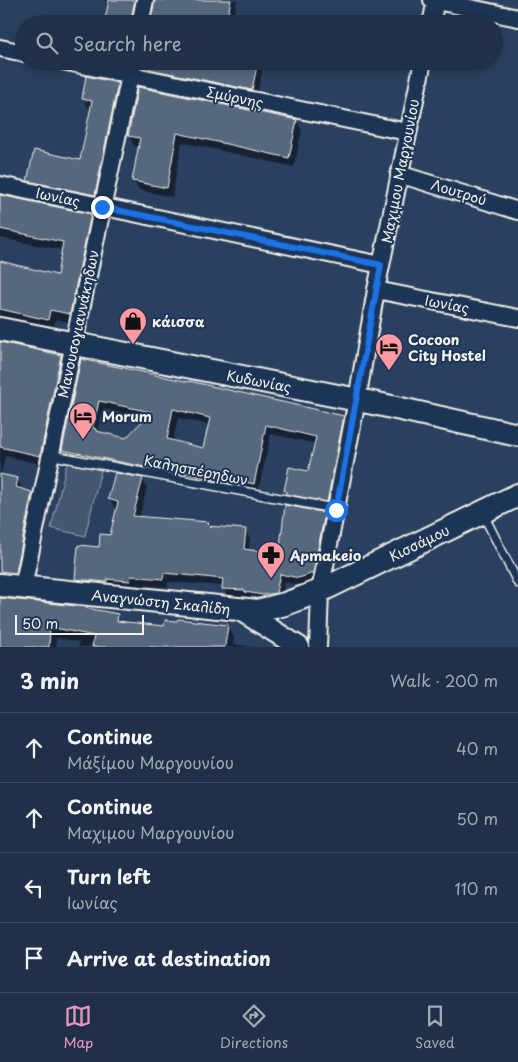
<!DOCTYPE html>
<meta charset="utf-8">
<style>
body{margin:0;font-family:"Playpen Sans",sans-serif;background:#28384f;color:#f1f3f6}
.scale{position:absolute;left:15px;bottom:12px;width:129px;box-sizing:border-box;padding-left:5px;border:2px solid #f4f1e8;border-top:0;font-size:14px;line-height:18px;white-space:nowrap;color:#f4f1e8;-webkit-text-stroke:4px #1d3557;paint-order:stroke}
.stop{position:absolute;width:15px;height:15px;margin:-11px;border:4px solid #1a73e8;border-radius:50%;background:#fff}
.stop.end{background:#1a73e8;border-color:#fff;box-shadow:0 1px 5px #0008}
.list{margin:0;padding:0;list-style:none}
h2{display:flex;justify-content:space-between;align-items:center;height:65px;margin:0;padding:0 20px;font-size:21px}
h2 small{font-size:16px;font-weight:400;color:#a2a9b4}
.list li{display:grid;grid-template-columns:32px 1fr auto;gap:15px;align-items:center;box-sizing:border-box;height:70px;padding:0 20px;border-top:1px solid #3d4b60}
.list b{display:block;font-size:19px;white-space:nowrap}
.list p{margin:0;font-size:16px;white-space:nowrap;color:#a2a9b4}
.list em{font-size:16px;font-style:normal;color:#a2a9b4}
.icon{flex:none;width:28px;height:28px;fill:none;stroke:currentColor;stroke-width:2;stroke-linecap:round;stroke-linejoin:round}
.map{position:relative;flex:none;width:518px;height:647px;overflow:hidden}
.search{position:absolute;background:#203048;box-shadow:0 2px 8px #0003;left:15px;right:15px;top:15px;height:55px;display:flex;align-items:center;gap:12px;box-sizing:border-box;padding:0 18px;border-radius:28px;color:#a2a9b4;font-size:19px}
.sheet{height:345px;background:#203048}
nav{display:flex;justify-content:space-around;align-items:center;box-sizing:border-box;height:70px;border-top:1px solid #3d4b60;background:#203048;font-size:14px;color:#a2a9b4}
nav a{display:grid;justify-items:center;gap:2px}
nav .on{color:#e797bd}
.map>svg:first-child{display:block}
.green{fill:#445771;stroke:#9ca4ac}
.shadow{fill:#0007;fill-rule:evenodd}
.building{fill:#56677d;stroke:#f4f1e8;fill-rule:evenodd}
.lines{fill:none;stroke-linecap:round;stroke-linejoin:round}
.service-casing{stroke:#f4f1e8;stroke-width:11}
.minor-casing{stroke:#f4f1e8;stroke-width:20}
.tertiary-casing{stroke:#f4f1e8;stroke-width:24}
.secondary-casing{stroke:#f4f1e8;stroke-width:26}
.service{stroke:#1d3557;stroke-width:8}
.minor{stroke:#1d3557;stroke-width:16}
.tertiary{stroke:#1d3557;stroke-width:20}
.secondary{stroke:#1d3557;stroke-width:22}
.route{stroke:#1a73e8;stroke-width:6}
.labels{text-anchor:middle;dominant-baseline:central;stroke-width:4;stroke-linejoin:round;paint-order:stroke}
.street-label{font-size:14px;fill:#f4f1e8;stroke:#1d3557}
.poi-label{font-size:14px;font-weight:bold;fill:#f4f1e8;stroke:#1d3557;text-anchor:start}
</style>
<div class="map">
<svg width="518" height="647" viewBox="0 0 518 647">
<rect width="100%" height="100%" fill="#2a4060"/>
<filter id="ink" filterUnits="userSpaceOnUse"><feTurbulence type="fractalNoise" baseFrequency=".02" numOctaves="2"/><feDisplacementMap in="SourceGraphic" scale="10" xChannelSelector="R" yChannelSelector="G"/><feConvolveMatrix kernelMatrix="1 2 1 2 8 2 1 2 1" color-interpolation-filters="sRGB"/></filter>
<g filter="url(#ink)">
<!-- green -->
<polygon class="green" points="67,463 101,470 85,536 51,528"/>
<!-- shadow -->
<g class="shadow">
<polygon points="101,0 145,0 137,24 105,24 109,2"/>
<polygon points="155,0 237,0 232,24 151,24"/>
<polygon points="110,61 134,61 127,71 114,69"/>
<polygon points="143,61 264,61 257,98 148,76 143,67"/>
<polygon points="117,84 123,94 100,204 35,191 29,180 81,162 91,110 89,109 83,99"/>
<polygon points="297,121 302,130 294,167 182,142 172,197 139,190 134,181 139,147 134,146 129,136"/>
<polygon points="0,196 90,215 96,226 75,324 56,319 53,330 0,317 0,262 58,277 63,250 0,238"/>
<polygon points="0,344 61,356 66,366 45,465 5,456 1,475 17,479 24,491 32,493 38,504 22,584 0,582"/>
<path d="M82,360L343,418L348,426L332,510L292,502L286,491L309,472L316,444L271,434L258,492L68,458L63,450ZM103,409L146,418L127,439L98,433ZM178,418L210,425L204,449L173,442Z"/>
<polygon points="142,479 147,488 139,518 208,523 210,528 245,530 250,539 249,551 280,556 324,514 329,522 318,582 305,586 284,582 281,601 251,601 250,599 228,597 223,586 168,582 168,587 135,585 135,590 81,588 76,579 111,537 118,508 115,508 110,499"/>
<polygon points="0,599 117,615 121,622 165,628 227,626 234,638 233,644 253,647 78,647 79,642 56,638 56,647 0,647"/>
</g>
<!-- building -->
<g class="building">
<polygon points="109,0 135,0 130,24 104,24"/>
<polygon points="155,0 231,0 226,24 150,24"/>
<polygon points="150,61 258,61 252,90 149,69"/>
<polygon points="86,76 118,83 95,195 27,181 34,150 80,160 92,101 82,99"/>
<polygon points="138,87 297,120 289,158 177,133 167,188 132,181 140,138 128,136"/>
<polygon points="0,195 91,214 70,314 50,310 48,320 0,309 0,261 57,275 63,242 0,229"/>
<polygon points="0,342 61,355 40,456 0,447"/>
<path d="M81,359L189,382V381L344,416L327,502L286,494V491H284L289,467L308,471L316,437L266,425L254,484L233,479L232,484L146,464L145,467L62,450ZM99,401L151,412L126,438L96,431V429L93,428ZM173,409L210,418L203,448L167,439Z"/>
<polygon points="115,473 143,478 133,516 209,522 208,526 246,529 244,549 279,554 285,505 325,513 313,573 299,578 280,574 276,593 263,595 245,592 245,590 222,589 223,579 204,577 164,573 163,579 131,576 130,581 107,579 107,582 75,579 78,545 99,547 100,534 110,535 118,502 108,499"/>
<polygon points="0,474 18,478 16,487 32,492 16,573 0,571"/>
<polygon points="0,598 86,607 86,608 118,614 117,621 164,626 165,620 177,621 178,619 228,625 225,647 92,647 94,636 50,627 49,647 0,647"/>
</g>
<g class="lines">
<!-- service casing -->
<g class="service-casing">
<g id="service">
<polyline points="51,455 336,509"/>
<polyline points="483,514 518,583"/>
</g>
</g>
<!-- minor casing -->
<g class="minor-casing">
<g id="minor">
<polyline points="432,0 518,18"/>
<polyline points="140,24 145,0"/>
<polyline points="431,24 436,0"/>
<polyline points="0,48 24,53"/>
<polyline points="62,61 407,132"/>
<polyline points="399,174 518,211"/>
<polyline points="0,185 381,265"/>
<polyline points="376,290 518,318"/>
<polyline points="23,587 133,61"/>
<polyline points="318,647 320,591 357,400 376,290 423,61"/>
</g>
</g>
<!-- tertiary casing -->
<g class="tertiary-casing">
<polyline id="tertiary" points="240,610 299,647"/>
</g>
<!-- secondary casing -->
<g class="secondary-casing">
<g id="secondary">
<polyline points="0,329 378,404 518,435"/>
<polyline points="0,585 258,611 285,604 320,591 518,495"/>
</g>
</g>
<!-- service -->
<use href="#service" class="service"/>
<!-- minor -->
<use href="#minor" class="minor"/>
<!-- tertiary -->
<use href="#tertiary" class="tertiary"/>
<!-- secondary -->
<use href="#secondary" class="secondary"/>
</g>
</g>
<g class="lines" filter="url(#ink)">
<!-- route -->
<polyline class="route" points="102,207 381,265 336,510"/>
</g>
<!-- icons -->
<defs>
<g id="shop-pin" transform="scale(1.4375)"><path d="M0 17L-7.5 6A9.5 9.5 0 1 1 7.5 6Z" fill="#ff9aa2" stroke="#1d3557"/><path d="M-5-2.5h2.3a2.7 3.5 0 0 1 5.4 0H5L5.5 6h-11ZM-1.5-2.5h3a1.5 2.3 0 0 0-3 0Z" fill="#111"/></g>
<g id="hotel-pin" transform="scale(1.4375)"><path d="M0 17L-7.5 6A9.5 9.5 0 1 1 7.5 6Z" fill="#ff9aa2" stroke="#1d3557"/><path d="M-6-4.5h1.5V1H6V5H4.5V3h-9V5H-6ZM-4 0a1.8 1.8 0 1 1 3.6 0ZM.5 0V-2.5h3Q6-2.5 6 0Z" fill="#111"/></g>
<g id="pharmacy-pin" transform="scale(1.4375)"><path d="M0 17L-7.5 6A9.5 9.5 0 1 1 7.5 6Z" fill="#ff9aa2" stroke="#1d3557"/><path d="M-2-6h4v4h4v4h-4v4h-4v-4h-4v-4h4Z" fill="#111"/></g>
</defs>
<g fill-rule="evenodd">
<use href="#shop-pin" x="133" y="321"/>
<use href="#hotel-pin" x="389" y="347"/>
<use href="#hotel-pin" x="83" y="416"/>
<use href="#pharmacy-pin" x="271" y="555"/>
</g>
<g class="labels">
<!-- street labels -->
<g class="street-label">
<text transform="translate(235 97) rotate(12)">Σμύρνης</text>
<text transform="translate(400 171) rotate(-79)">Μαχιμου Mαργουνίου</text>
<text transform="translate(459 192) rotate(17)">Λουτρού</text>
<text transform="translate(58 197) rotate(12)">Ιωνίας</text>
<text transform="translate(447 304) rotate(11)">Ιωνίας</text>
<text transform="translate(78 324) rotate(-78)">Μανουσογιαννάκηδων</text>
<text transform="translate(259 381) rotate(11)">Κυδωνίας</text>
<text transform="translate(196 470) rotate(11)">Καλησπέρηδων</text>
<text transform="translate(419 543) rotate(-26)">Κισσάμου</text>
<text transform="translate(161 602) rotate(6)">Αναγνώστη Σκαλίδη</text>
</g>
<!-- poi labels -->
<g class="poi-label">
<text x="152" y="321">κάισσα</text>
<text x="408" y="339">Cocoon<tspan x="408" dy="16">City Hostel</tspan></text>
<text x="102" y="416">Morum</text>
<text x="290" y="555">Apmakeio</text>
</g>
</g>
</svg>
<div class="scale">50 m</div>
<div class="stop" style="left:336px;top:510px"></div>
<div class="stop end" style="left:102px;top:207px"></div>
<div class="search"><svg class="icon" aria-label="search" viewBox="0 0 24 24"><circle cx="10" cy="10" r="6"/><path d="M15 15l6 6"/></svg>Search here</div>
</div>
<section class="sheet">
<h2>3 min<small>Walk · 200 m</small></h2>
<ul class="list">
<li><svg class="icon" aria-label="ahead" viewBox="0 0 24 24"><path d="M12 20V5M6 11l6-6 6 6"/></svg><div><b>Continue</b><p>Μάξίμου Mαργουνίου</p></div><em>40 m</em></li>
<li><svg class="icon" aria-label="ahead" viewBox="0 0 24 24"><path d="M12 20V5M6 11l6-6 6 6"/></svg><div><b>Continue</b><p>Μαχιμου Mαργουνίου</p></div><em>50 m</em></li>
<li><svg class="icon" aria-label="left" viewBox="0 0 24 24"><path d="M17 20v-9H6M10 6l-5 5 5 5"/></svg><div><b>Turn left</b><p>Ιωνίας</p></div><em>110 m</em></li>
<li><svg class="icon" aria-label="arrive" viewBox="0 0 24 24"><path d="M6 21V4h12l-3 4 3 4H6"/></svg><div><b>Arrive at destination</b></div></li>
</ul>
</section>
<nav>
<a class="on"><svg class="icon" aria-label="map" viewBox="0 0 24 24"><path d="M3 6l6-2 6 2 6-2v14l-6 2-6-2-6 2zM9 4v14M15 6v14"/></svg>Map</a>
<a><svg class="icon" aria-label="directions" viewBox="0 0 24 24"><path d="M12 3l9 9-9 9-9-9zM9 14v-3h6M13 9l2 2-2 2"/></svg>Directions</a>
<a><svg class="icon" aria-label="saved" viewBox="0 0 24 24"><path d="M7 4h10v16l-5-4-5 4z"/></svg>Saved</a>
</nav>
